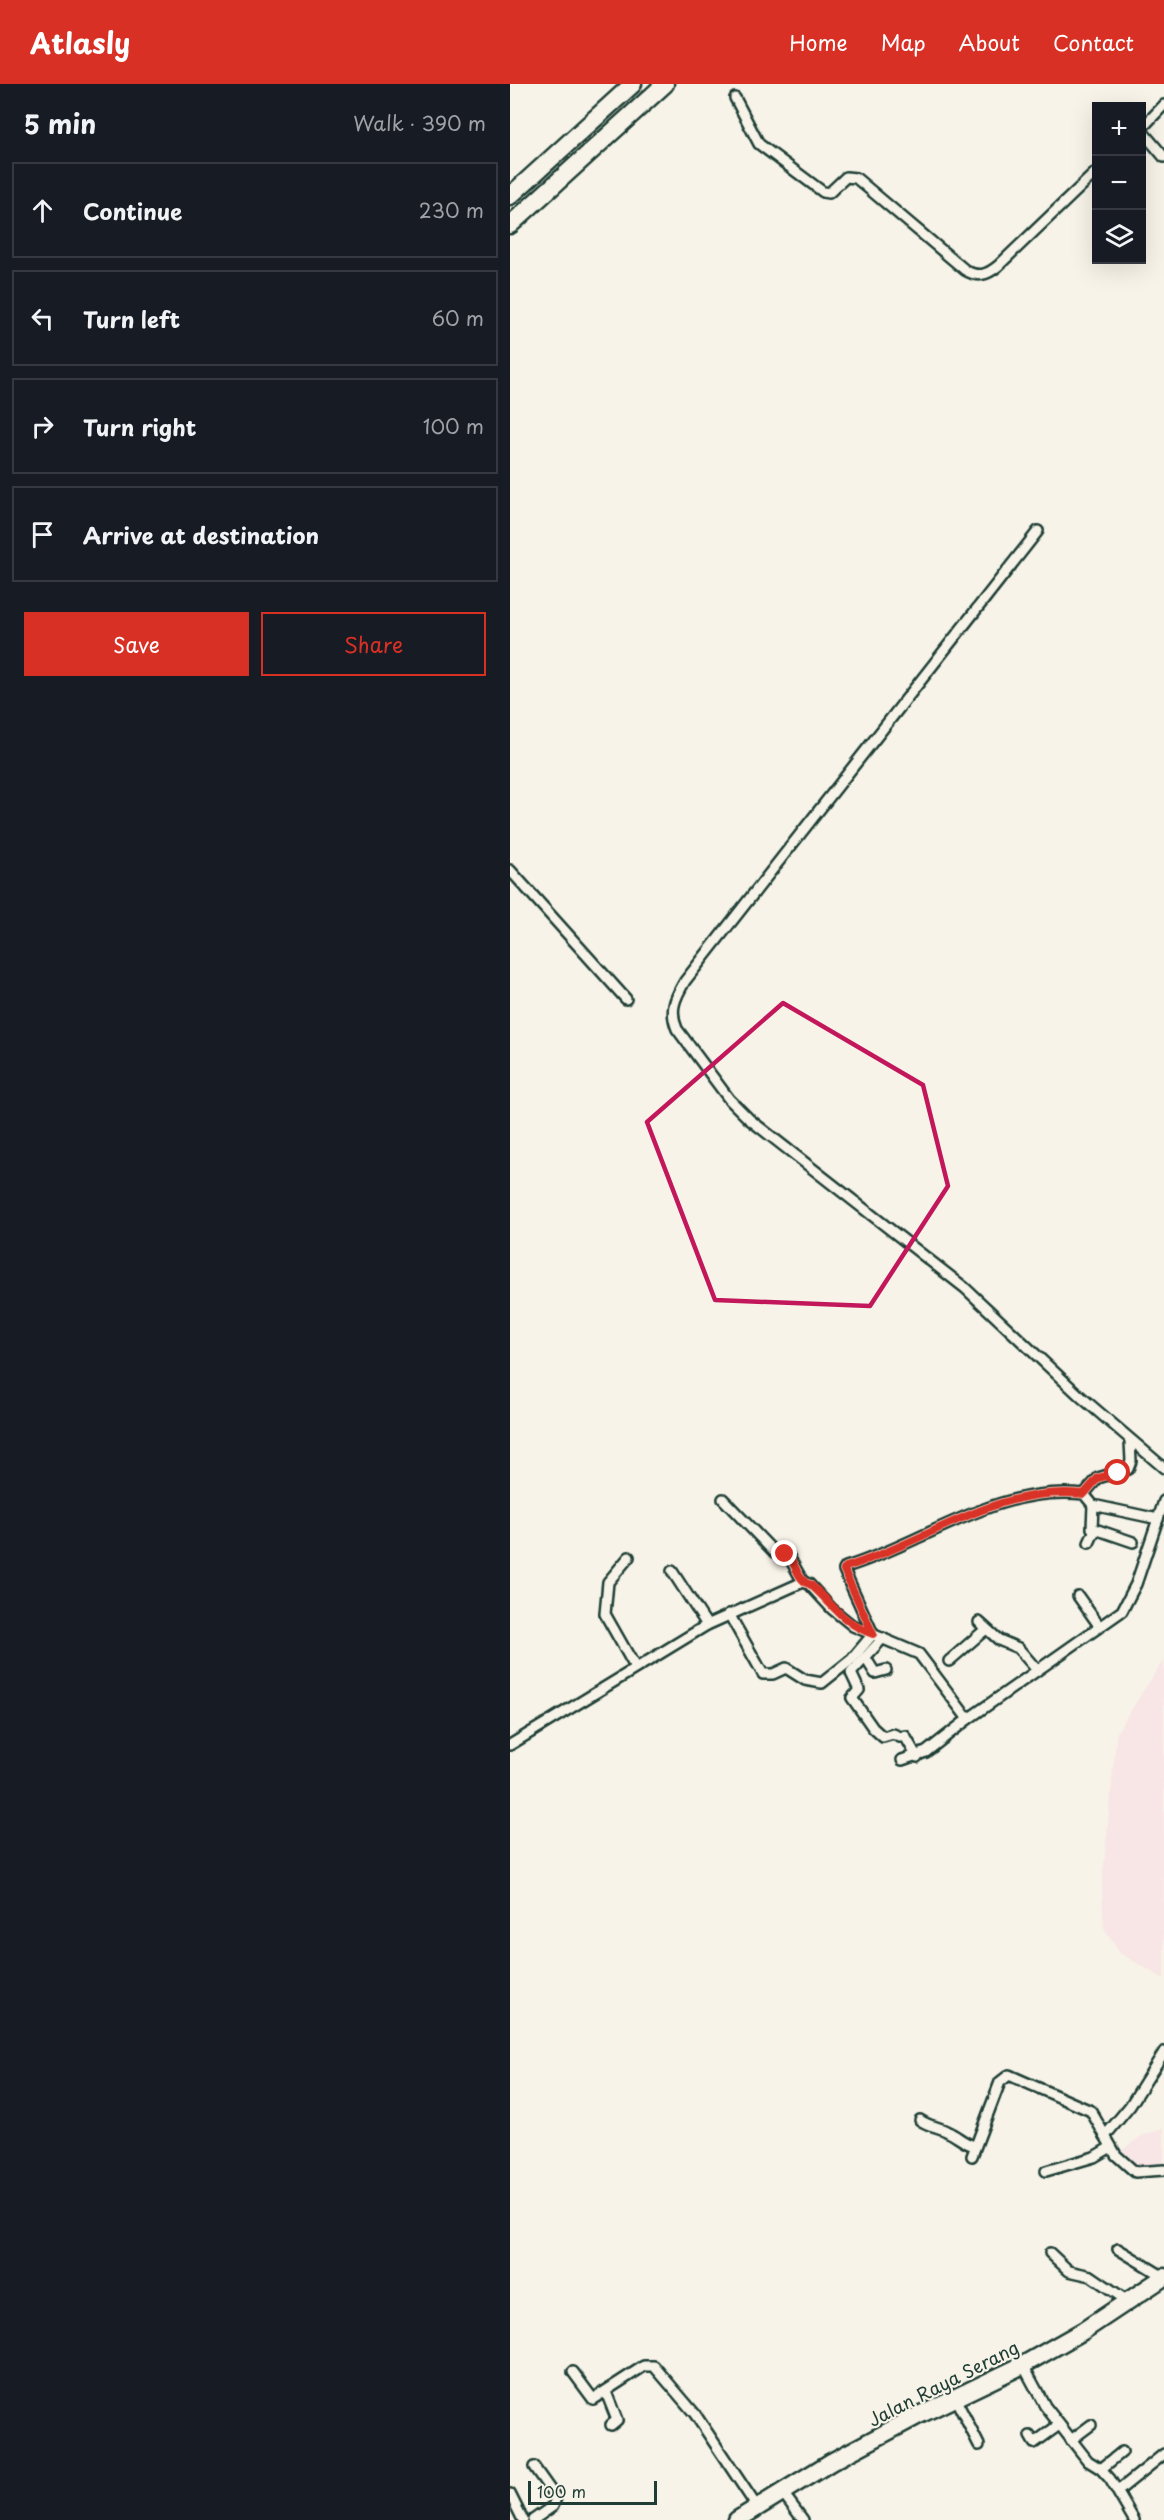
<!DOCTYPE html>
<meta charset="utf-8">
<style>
body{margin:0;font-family:"Playpen Sans",sans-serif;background:#242831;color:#f1f3f6}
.controls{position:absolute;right:18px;top:18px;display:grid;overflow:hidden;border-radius:0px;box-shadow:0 6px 24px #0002}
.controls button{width:54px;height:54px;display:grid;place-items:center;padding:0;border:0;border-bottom:2px solid #363941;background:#171b24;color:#f1f3f6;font:30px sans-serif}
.scale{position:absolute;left:18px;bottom:15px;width:129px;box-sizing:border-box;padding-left:6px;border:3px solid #1f3d34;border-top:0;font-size:16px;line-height:21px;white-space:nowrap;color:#1f3d34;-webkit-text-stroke:4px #f7f3e8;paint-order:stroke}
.stop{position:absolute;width:18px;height:18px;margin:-14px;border:4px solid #d93025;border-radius:50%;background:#fff}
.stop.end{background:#d93025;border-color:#fff;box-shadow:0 2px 6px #0008}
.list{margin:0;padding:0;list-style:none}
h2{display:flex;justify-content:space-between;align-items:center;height:78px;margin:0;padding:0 24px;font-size:26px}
h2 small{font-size:20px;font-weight:400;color:#9ea1a6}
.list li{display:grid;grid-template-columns:39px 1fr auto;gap:18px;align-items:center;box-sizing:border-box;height:96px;margin:0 12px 12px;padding:0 12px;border:2px solid #363941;border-radius:0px}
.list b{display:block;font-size:22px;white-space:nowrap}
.list em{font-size:20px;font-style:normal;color:#9ea1a6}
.actions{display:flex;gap:12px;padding:18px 24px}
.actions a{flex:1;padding:14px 0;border:2px solid #d93025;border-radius:0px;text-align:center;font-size:21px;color:#d93025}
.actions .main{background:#d93025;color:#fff}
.icon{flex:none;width:33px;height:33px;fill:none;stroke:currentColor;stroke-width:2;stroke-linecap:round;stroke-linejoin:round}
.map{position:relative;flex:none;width:654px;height:2436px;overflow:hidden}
header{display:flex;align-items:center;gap:36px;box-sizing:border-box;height:84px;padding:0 30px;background:#d93025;color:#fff}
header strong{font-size:28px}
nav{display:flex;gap:33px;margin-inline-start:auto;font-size:21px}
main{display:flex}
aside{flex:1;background:#171b24}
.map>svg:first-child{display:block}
.built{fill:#f8e5e6}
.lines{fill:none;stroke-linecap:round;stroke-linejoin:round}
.street-casing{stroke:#1f3d34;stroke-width:14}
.highway-casing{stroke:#1f3d34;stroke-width:21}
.street{stroke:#f7f3e8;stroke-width:9}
.highway{stroke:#f7f3e8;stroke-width:16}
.route{stroke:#d93025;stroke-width:8}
.marked{fill:none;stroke:#c2185b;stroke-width:4.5;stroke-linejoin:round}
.labels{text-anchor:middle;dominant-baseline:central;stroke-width:4.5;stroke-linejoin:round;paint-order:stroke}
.street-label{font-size:18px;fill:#1f3d34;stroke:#f7f3e8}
</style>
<header>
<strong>Atlasly</strong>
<nav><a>Home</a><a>Map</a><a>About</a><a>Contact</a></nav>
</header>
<main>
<aside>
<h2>5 min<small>Walk · 390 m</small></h2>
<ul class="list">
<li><svg class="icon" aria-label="ahead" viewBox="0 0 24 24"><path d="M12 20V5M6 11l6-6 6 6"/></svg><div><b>Continue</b></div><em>230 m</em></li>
<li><svg class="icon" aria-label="left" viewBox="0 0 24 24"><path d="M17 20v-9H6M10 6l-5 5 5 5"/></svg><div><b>Turn left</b></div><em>60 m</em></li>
<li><svg class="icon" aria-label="right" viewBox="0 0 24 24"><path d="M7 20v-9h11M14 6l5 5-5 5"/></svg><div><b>Turn right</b></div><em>100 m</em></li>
<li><svg class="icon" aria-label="arrive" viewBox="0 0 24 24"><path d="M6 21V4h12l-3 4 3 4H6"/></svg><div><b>Arrive at destination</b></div></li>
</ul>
<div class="actions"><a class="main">Save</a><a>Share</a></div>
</aside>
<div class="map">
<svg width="654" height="2436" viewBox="0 0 654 2436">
<rect width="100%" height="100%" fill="#f7f3e8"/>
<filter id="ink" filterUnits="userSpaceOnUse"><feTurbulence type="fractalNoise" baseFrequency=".0167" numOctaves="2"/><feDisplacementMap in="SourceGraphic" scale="12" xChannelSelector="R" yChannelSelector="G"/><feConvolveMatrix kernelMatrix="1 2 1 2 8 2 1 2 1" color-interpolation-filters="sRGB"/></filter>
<g filter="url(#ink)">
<!-- built -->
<g class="built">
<polygon points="654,1575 654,1895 610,1869 594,1845 592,1802 607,1648"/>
<polygon points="654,2044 654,2078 628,2082 612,2066 632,2052"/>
</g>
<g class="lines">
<!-- street casing -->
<g class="street-casing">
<g id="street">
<path d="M225,14L249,60L313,108L319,109L336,93L346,94L455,186C468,194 477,191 488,182L586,88"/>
<polyline points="632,44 654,21"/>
<polyline points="632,47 654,73"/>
<path d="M528,447L175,897C165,914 159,926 167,945L219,1015L239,1035L455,1204L570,1312L654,1384"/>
<polyline points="0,786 116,915"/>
<polyline points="574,1410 588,1394 618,1385 621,1377 620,1357"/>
<polyline points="213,1415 264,1468 278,1471 293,1498"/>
<polyline points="583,1421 582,1444 623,1458"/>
<polyline points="579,1459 585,1446"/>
<polyline points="119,1473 98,1498 95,1530 125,1583"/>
<polyline points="162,1487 197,1541"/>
<polyline points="568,1512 590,1543"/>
<path d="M219,1530L253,1590H263L276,1584L295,1596L312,1599L342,1575L363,1550L334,1486L336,1483C415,1459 487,1400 574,1410L583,1421L648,1435"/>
<polyline points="469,1538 489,1556 508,1564 527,1586"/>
<polyline points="373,1554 341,1589 349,1606 342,1614 363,1644 373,1653 383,1650 390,1653 395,1652 407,1673"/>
<polyline points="355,1573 365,1589 376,1586"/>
<polyline points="439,1577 476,1545"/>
<polyline points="0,1661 197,1541 293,1498 299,1500 322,1525 343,1542 409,1570 458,1635 612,1527 626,1500 654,1417"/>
<polyline points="392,1676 416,1668 458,1635"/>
<path d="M410,2036C420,2043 428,2042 438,2048C448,2052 454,2060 465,2062"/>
<polyline points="595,2052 620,2022 654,1968"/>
<polyline points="462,2072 490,1998 499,1991 581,2027 606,2071 625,2088 654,2086"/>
<polyline points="536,2087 584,2073 601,2063"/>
<polyline points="608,2165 654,2193"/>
<polyline points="540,2169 559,2187 581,2192 619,2218"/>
<polyline points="513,2281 535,2322 578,2377 591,2385 600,2395 624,2436"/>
<polyline points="63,2288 83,2315 134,2282 144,2282 185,2330 247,2423"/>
<polyline points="96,2308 107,2336 101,2341"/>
<polyline points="445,2314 469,2361"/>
<polyline points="520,2352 524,2359 549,2341"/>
<polyline points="561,2356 581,2341"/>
<polyline points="591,2385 612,2368"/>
<polyline points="608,2407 654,2370"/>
<polyline points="273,2409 293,2436"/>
<polyline points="0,2410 13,2436"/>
<polyline points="23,2436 43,2422 46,2414 24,2383"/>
</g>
</g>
<!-- highway casing -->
<g class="highway-casing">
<g id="highway">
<polyline points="0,112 123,0"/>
<polyline points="0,141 155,0"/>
<polyline points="227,2436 321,2378 409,2331 513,2281 573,2247 654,2193"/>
</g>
</g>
<!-- street -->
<use href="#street" class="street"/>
<!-- highway -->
<use href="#highway" class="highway"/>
</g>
</g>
<g class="lines" filter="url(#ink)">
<!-- route -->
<path class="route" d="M275,1470C285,1475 285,1489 293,1496C295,1499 298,1499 301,1501C324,1521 332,1539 363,1550L334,1486L336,1483C416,1459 487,1400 574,1410L588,1394L608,1389"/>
</g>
<!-- marked area -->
<path class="marked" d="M273,919L413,1001L438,1102L360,1222L205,1216L137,1038Z"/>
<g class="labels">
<!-- street labels -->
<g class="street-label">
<text transform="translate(433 2299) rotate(-27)">Jalan Raya Serang</text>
</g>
</g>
</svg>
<div class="controls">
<button>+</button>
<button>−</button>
<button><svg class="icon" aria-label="layers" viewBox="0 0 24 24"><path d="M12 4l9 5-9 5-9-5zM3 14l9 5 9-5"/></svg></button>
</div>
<div class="scale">100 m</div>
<div class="stop" style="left:608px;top:1389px"></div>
<div class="stop end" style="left:275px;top:1470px"></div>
</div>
</main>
